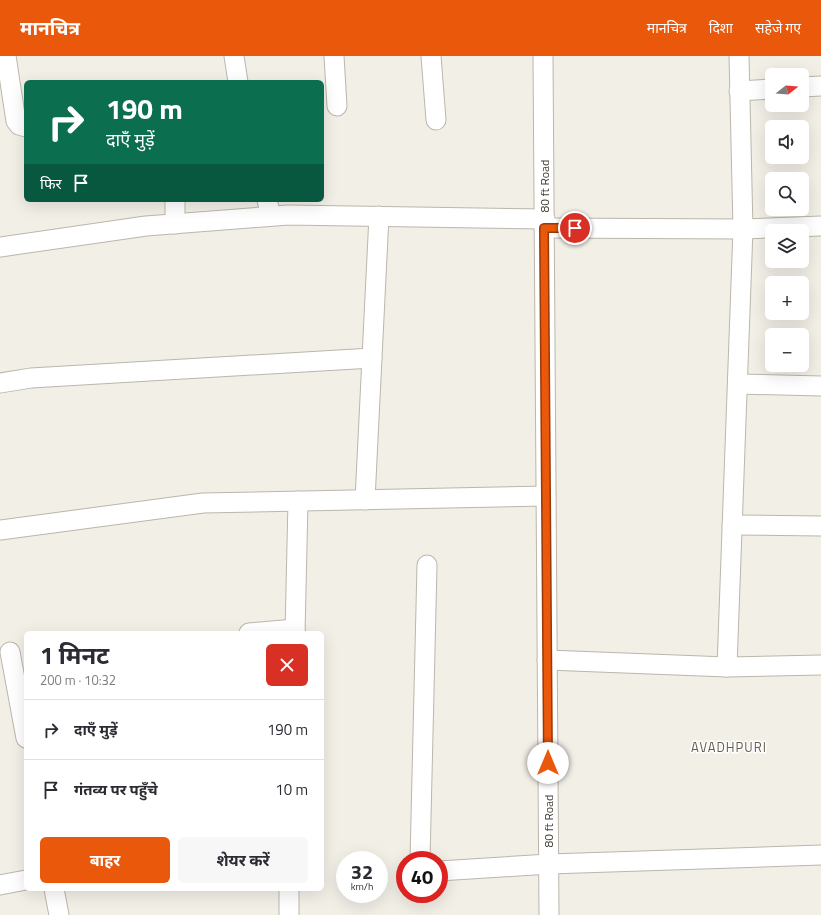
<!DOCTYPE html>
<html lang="hi">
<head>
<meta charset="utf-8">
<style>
	:root { --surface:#fff; --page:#f7f7f7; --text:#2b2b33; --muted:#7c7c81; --line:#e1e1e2; --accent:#ea580c }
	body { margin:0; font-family:"Titillium Web","Noto Sans Devanagari",sans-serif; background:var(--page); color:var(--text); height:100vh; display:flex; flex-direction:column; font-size:15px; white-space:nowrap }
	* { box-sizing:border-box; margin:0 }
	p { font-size:13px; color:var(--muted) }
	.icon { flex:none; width:22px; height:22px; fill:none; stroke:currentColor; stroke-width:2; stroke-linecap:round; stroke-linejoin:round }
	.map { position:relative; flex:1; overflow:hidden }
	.drawer { position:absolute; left:24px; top:575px; width:300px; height:260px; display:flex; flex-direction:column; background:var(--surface); border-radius:6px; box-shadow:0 4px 16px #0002 }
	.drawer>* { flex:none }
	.guide { position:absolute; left:24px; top:24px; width:300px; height:122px; border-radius:6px; box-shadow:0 4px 16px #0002; background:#0b6e4f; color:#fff; overflow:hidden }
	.needle { width:26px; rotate:73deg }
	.controls { position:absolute; left:765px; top:12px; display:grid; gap:8px }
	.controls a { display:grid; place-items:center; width:44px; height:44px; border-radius:6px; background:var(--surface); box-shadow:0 4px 16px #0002; font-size:20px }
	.speed { position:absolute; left:336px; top:795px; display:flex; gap:8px; font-size:20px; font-weight:700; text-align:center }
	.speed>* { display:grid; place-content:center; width:52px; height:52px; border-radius:50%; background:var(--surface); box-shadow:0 4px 16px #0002; line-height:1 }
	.speed small { font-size:10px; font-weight:400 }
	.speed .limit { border:6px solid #d22; background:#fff; color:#111 }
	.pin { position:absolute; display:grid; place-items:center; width:34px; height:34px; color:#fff; margin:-17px; border:2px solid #fff; border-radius:50%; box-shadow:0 1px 4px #0007 }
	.me { position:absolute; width:44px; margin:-22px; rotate:0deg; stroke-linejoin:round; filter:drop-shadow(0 0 3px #0008) }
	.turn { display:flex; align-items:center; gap:14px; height:84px; padding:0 16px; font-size:18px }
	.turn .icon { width:52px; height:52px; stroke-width:2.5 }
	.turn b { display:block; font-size:28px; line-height:34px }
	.then { display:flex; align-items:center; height:38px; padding:0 16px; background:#0003; gap:8px; font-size:15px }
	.round { display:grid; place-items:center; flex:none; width:42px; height:42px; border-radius:6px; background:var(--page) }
	.head { display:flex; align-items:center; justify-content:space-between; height:68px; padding:0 16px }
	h1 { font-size:24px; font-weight:700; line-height:30px }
	.cta { display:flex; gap:8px; margin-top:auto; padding:8px 16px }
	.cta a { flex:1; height:46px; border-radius:6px; background:var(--accent); color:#fff; font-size:16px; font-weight:700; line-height:46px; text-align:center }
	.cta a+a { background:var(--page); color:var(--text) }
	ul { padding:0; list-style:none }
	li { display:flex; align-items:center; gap:12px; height:60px; padding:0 16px; border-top:1px solid var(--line) }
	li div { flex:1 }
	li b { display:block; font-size:15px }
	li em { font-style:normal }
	header { display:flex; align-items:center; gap:24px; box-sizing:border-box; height:56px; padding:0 20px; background:var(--accent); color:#fff }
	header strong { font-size:19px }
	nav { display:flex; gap:22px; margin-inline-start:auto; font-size:14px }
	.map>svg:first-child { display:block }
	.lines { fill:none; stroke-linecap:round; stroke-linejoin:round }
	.minor-casing { stroke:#bcb6ab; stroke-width:21 }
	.minor { stroke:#fff; stroke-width:19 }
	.route-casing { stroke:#983908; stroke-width:10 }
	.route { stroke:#ea580c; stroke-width:7 }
	.labels { text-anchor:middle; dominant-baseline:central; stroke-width:3; stroke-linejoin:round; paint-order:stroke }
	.street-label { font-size:12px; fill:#443f37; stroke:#fff }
	.neighbourhood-label { font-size:13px; letter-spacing:1px; fill:#665d4f; stroke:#fff }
</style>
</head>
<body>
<header>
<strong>मानचित्र</strong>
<nav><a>मानचित्र</a><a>दिशा</a><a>सहेजे गए</a></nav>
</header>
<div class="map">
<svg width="821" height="859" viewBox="0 0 821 859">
	<rect width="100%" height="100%" fill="#f2efe7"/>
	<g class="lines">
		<defs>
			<g id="minor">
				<polyline points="6,0 16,65 19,69 26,71"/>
				<polyline points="234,0 238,26"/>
				<polyline points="334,0 337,50"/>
				<polyline points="431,0 436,64"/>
				<polyline points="543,0 549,859"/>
				<polyline points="802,31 821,30"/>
				<polyline points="739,35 772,33"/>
				<polyline points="175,144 175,168"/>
				<polyline points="267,144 271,160"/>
				<polyline points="544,172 743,173 821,170"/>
				<polyline points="0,191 146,170 288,159 545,163"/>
				<polyline points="0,327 31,322 372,302"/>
				<polyline points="738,328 821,330"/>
				<polyline points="365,444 379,160"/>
				<polyline points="732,469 821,470"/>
				<polyline points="0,474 203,447 546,440"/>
				<polyline points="249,577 295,573"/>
				<polyline points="295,577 298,445"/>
				<polyline points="10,596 26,682"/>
				<polyline points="547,604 727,611 821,609"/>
				<polyline points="727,611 743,173 739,0"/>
				<polyline points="420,804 427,509"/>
				<polyline points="439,815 549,808 821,799"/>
				<polyline points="0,829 26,824"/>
				<polyline points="54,833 59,859"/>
				<polyline points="289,859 289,833"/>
			</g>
		</defs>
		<use href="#minor" class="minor-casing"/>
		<use href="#minor" class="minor"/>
	</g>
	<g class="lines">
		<defs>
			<polyline id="route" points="548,707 544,172 575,172"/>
		</defs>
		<use href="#route" class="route-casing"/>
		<use href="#route" class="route"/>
	</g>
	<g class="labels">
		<g class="street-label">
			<text transform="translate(544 130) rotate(-90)">80 ft Road</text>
			<text transform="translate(548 765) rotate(-90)">80 ft Road</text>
		</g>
		<g class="neighbourhood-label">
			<text x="729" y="691">AVADHPURI</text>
		</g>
	</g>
</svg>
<div class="controls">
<a><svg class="needle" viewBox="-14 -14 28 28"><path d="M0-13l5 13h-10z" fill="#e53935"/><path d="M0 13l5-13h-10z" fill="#7c7c81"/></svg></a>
<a><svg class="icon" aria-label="sound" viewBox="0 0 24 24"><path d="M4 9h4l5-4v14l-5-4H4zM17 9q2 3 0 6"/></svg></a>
<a><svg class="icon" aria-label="search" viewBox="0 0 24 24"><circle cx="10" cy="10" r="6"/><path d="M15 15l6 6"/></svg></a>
<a><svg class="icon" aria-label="layers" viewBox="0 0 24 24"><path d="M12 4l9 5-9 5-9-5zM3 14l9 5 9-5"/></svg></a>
<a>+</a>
<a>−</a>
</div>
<div class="speed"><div>32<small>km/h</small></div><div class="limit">40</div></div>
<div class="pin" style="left:575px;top:172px;background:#d93025"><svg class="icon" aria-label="arrive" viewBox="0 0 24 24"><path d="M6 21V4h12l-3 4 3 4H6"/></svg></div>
<svg class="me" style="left:548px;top:707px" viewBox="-20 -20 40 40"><circle r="19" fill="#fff"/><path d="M0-13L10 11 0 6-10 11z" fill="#ea580c"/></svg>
<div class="guide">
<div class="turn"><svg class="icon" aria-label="right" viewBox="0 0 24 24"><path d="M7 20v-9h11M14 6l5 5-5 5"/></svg><div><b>190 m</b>दाएँ मुड़ें</div></div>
<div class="then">फिर<svg class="icon" aria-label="arrive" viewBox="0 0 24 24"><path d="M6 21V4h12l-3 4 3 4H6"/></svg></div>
</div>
<section class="drawer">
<div class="head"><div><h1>1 मिनट</h1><p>200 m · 10:32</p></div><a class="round" style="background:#d93025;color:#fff"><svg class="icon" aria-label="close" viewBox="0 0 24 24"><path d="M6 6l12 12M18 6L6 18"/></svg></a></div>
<ul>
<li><svg class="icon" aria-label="right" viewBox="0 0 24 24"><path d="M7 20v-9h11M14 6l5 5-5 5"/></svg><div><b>दाएँ मुड़ें</b></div><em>190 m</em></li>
<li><svg class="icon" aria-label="arrive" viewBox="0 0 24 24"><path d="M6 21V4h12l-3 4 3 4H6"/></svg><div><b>गंतव्य पर पहुँचे</b></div><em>10 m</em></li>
</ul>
<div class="cta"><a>बाहर</a><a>शेयर करें</a></div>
</section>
</div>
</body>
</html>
